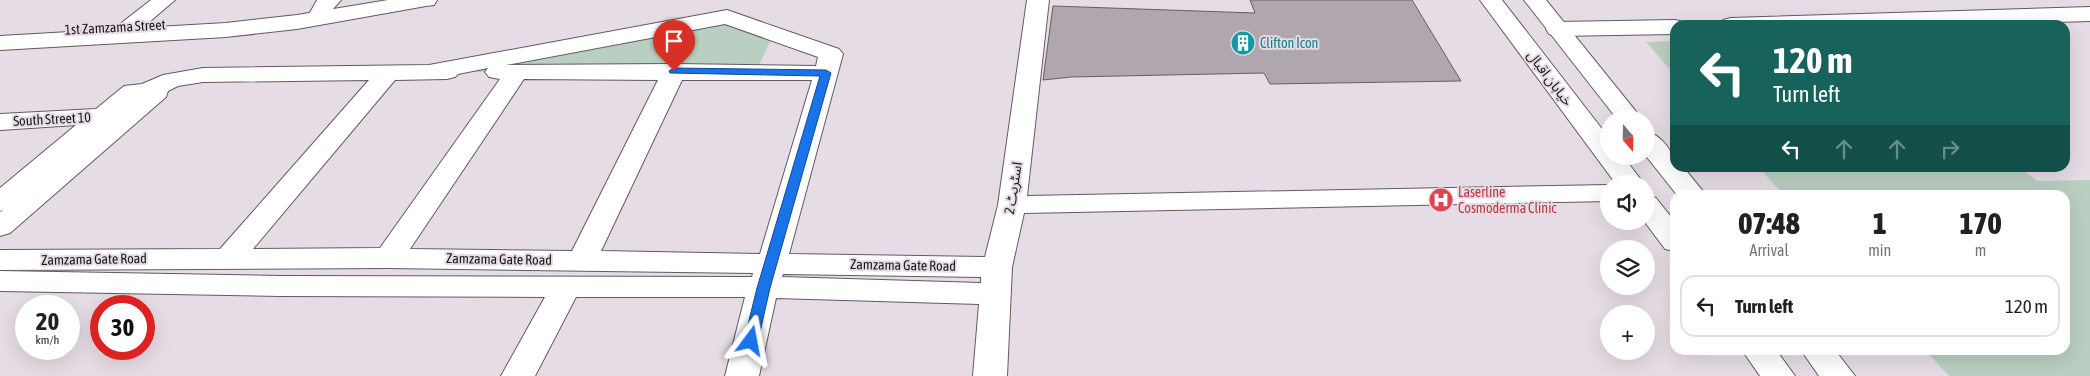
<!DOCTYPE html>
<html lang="en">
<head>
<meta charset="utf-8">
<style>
	:root { --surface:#fff; --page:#f2f2f2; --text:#202124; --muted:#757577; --line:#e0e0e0 }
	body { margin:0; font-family:"Asap Condensed","Noto Sans Arabic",sans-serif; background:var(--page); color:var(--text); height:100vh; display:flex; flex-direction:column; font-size:19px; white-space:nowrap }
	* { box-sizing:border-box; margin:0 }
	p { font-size:16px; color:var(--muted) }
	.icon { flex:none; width:28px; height:28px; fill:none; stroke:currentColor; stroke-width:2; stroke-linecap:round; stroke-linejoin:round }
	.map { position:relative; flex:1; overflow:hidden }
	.sheet { position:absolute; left:1670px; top:190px; width:400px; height:165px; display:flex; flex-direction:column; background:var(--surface); border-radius:15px; box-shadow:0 5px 20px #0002 }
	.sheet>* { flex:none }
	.banner { position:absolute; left:1670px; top:20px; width:400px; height:152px; border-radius:15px; box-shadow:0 5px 20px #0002; background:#17635c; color:#fff; overflow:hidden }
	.needle { width:32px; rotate:160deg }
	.controls { position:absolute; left:1600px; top:110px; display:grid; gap:10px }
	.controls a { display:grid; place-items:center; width:55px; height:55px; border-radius:50%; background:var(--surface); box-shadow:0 5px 20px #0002; font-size:25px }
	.speed { position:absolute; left:15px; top:295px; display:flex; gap:10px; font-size:25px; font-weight:700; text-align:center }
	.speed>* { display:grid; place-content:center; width:65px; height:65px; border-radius:50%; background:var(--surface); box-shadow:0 5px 20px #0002; line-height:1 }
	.speed small { font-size:12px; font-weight:400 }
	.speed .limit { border:8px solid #d22; background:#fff; color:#111 }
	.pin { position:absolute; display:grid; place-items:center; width:42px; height:42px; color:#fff; margin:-51px -21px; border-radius:50% 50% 50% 0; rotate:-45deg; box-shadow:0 0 5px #0007 }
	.pin .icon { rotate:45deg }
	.me { position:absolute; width:55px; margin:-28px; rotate:13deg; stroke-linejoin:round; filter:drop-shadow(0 0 4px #0008) }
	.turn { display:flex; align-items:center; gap:18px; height:105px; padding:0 20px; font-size:22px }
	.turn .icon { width:65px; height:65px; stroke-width:2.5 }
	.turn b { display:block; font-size:35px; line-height:42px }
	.lanes { display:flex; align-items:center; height:48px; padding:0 20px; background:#0003; justify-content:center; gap:25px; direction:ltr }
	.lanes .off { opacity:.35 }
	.eta { display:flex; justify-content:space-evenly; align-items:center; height:85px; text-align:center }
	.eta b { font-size:30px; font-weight:800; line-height:35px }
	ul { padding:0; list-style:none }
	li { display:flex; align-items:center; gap:15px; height:62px; margin:0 10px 8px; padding:0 10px; border:2px solid var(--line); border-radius:15px }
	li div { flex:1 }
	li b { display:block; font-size:19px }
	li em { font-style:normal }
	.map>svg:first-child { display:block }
	.green { fill:#b9cfc1 }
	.building { fill:#afa6ae; stroke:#675e66 }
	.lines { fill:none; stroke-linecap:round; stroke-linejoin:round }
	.minor-casing { stroke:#625a61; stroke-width:2 }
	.tertiary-casing { stroke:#625a61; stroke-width:2 }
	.primary-casing { stroke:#625a61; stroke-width:2 }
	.minor { fill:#fff; fill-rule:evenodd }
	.tertiary { fill:#fff; fill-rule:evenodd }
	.primary { fill:#fff; fill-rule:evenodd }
	.route { fill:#1a73e8; stroke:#114b97 }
	.labels { text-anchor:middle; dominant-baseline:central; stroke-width:4; stroke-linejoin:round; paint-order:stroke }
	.street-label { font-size:14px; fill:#1c191c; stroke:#e6dce5 }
	.culture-label { font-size:14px; fill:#0d838f; stroke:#e6dce5; text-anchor:start }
	.health-label { font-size:14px; fill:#be3a42; stroke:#e6dce5; text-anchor:start }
</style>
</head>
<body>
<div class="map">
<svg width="2090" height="376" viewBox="0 0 2090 376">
	<rect width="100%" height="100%" fill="#e6dce5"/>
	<g class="green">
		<polygon points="727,17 774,33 756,72 430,72"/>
		<polygon points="1675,41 1675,75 1646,42"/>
		<polygon points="1759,168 2020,168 2037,181 2090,180 2090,376 1949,376 1925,350 2065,350 2065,195 1784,195"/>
	</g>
	<polygon class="building" points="1250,0 1412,0 1461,81 1270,84 1264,73 1071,77 1043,80 1053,6 1255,13"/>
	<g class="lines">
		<defs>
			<g id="minor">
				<polygon points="151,0 175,0 127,41 119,43 111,41 108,36 111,31"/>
				<polygon points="317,0 341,0 333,9 326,23 318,25 310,23 307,18"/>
				<path d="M 1027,0 L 1049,0 L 1027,196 L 1609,185 L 1609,201 L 1024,213 L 1012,267 L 1007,376 L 973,376 L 979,304 L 776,298 L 759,376 L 725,376 L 745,297 L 576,297 L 535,376 L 501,376 L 545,297 L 281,296 L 0,291 L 0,271 L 281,276 L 752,277 L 753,273 L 389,268 L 0,270 L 0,250 L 220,249 L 369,80 L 203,82 L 178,86 L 168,91 L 166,97 L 10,233 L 0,236 L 0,212 L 3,210 L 0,211 L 0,188 L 76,125 L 0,130 L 0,114 L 96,109 L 124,86 L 142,84 L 163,75 L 203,68 L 429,65 L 727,10 L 839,49 L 843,54 L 789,254 L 985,257 L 998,205 ZM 725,24 L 818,57 L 816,66 L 674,64 L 506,65 ZM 488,68 L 485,72 L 489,77 L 500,79 L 380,248 L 253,249 L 395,80 L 447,79 L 455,77 L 458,74 ZM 524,79 L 658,80 L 572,251 L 410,249 ZM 682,80 L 812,80 L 760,254 L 601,251 ZM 783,274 L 981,277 L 981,283 L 782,277 Z"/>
			</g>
			<g id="tertiary">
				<polygon points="388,0 437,0 434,5 426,6 297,29 226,37 0,50 0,36 226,23 297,15"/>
				<polygon points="2090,7 2090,21 1948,25 1720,25 1723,20 1731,18"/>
				<polygon points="1675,20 1683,22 1685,25 1675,25 1675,34 1557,36 1549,34 1546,29 1549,24 1557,22"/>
			</g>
			<g id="primary">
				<polygon points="1480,0 1502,0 1609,138 1609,156 1623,156 1644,184 1616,184"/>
				<polygon points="1524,0 1546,0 1642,119 1617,119"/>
				<path d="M 1646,131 C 1661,135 1675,152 1675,168 L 1684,168 L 1706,195 L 1677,195 L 1646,156 Z"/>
				<polygon points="1646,195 1656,198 1675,222 1675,251 1665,249 1644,221 1646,221"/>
				<polygon points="1742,350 1776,350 1795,376 1760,376"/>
				<polygon points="1801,350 1835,350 1855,376 1819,376"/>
			</g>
		</defs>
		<use href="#minor" class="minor-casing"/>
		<use href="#tertiary" class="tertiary-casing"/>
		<use href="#primary" class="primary-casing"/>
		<use href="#minor" class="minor"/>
		<use href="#tertiary" class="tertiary"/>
		<use href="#primary" class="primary"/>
	</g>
	<polygon class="route" points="674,68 826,70 831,73 770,288 758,341 756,344 746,344 744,341 757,288 820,76 670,73 669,71"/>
	<defs>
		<symbol id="building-disc" viewBox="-11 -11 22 22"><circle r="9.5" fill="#0f9aa8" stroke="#e6dce5"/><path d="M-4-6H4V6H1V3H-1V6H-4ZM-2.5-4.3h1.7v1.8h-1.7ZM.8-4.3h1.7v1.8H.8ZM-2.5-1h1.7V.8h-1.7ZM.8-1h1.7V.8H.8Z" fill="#fff"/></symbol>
		<symbol id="hospital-disc" viewBox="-11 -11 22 22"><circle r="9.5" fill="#e0444e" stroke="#e6dce5"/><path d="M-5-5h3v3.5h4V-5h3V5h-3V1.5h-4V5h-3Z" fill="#fff"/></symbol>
	</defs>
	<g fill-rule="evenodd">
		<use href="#building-disc" x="1229" y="29" width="28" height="28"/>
		<use href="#hospital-disc" x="1427" y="186" width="28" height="28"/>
	</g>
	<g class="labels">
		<g class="street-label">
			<text transform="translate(115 27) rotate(-3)">1st Zamzama Street</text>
			<text transform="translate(1550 78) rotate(53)">خیابان اقبال</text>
			<text transform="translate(52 119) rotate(-3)">South Street 10</text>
			<text transform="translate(1013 188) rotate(-81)">اسٹریٹ 2</text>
			<text transform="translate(94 259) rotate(-1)">Zamzama Gate Road</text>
			<text transform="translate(499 259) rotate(1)">Zamzama Gate Road</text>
			<text transform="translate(903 265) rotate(1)">Zamzama Gate Road</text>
		</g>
		<g class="culture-label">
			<text x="1260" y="43">Clifton Icon</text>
		</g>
		<g class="health-label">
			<text x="1458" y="192">Laserline<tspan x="1458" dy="16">Cosmoderma Clinic</tspan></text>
		</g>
	</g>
</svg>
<div class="controls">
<a><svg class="needle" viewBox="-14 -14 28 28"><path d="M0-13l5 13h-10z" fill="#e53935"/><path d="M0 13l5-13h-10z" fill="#757577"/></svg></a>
<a><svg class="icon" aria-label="sound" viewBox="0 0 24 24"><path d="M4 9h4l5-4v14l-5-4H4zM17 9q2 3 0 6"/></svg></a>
<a><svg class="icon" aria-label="layers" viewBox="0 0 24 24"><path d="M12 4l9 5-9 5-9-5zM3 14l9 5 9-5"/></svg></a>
<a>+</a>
</div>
<div class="speed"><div>20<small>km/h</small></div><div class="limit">30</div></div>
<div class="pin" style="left:674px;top:71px;background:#d93025"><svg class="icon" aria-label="arrive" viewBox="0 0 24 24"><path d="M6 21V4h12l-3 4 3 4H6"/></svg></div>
<svg class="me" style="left:751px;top:341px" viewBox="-20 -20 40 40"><path d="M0-17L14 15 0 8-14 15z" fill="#1a73e8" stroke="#fff" stroke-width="4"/></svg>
<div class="banner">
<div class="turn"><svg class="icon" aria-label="left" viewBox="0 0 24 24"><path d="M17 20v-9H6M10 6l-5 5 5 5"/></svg><div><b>120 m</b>Turn left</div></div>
<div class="lanes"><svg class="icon" aria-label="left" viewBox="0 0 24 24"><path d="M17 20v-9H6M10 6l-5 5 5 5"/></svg><svg class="icon off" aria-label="ahead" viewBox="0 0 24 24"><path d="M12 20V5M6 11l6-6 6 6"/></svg><svg class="icon off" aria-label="ahead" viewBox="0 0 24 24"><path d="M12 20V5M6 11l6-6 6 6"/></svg><svg class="icon off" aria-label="right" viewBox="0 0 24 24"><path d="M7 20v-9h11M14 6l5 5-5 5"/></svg></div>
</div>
<section class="sheet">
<div class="eta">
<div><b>07:48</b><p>Arrival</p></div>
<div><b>1</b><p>min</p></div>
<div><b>170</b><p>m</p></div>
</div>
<ul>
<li><svg class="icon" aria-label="left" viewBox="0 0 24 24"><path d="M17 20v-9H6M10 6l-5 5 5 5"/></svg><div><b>Turn left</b></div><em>120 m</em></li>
</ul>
</section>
</div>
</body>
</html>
